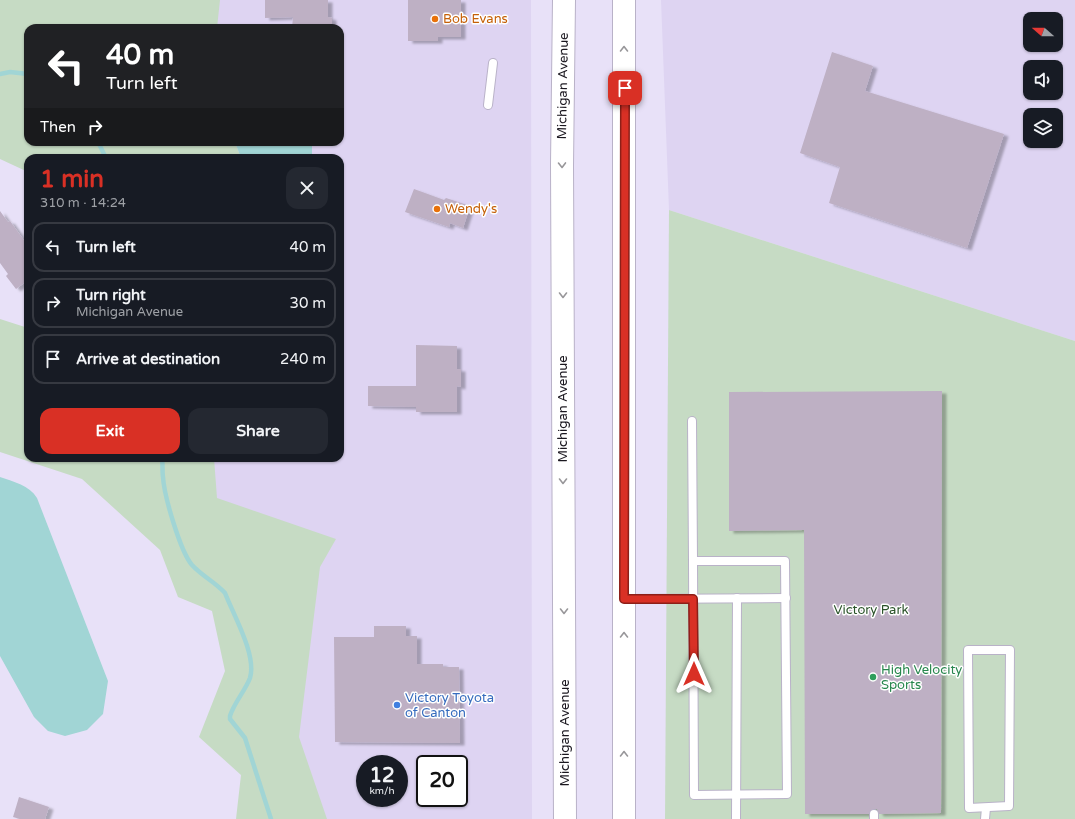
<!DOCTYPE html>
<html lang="en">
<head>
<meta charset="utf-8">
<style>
	:root { --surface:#171b24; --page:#242831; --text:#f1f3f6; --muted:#9ea1a6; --line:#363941; --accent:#d93025 }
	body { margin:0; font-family:"Varela Round",sans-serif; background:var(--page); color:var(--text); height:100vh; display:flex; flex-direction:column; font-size:15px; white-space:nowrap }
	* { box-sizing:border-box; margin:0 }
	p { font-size:13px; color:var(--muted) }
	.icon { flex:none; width:22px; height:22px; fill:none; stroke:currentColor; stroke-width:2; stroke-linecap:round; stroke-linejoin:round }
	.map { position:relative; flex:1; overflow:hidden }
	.drawer { position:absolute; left:24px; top:154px; width:320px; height:308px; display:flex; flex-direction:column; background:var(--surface); border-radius:12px; box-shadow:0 1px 3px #0004 }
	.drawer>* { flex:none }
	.top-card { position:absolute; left:24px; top:24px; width:320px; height:122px; border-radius:12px; box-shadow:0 1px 3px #0004; background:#202124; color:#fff; overflow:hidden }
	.needle { width:26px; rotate:290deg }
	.buttons { position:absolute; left:1023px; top:12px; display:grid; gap:8px }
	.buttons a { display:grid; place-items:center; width:40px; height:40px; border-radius:8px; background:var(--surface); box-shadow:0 1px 3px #0004; font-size:20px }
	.speed { position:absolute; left:356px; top:755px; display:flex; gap:8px; font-size:20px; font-weight:700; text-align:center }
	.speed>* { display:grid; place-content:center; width:52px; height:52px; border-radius:50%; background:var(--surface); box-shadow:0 1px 3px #0004; line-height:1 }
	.speed small { font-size:10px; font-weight:400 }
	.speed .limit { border:2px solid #111; border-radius:6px; background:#fff; color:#111 }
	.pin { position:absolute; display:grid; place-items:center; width:34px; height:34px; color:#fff; margin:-17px; border-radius:8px; box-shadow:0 2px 6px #0006 }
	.me { position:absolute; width:44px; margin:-22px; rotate:0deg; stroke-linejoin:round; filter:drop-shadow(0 0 3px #0008) }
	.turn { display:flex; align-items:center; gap:14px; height:84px; padding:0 16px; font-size:18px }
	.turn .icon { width:52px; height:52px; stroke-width:2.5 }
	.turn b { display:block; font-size:28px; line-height:34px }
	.then { display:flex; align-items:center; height:38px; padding:0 16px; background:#0003; gap:8px; font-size:15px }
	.round { display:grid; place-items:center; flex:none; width:42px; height:42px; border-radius:12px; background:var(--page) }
	.head { display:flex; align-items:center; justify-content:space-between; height:68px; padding:0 16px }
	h1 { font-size:24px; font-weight:700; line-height:30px; color:var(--accent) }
	.action { display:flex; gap:8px; margin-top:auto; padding:8px 16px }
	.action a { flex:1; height:46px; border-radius:12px; background:var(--accent); color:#fff; font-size:16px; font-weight:700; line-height:46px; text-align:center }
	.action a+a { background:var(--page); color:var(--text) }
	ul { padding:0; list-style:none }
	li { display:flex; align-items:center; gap:12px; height:50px; margin:0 8px 6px; padding:0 8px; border:2px solid var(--line); border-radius:12px }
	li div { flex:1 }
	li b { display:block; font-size:15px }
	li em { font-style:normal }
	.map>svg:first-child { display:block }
	.built { fill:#ded4f2; fill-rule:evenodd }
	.green { fill:#c6dbc4 }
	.water { fill:#a1d5d5 }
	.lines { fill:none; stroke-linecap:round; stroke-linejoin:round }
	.stream { stroke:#a1d5d5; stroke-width:4.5 }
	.building { fill:#beb0c4; filter:url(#shadow) }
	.lane-casing { stroke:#b9b2c8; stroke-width:10 }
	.primary-casing { stroke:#b9b2c8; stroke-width:24 }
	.lane { stroke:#fff; stroke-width:8 }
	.primary { stroke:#fff; stroke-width:22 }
	.oneway { stroke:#98979a }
	.route-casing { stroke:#8d1f18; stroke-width:10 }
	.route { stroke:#d93025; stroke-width:7 }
	.food-dot { fill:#e8710a; stroke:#fff; stroke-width:1.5 }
	.leisure-dot { fill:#2e9e5b; stroke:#fff; stroke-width:1.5 }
	.shop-dot { fill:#3f7fe0; stroke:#fff; stroke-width:1.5 }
	.labels { text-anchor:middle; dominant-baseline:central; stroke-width:3; stroke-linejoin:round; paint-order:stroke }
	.food-label { font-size:13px; fill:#c56008; stroke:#fff; text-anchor:start }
	.street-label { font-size:13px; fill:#1a171f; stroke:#fff }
	.park-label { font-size:13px; fill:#295228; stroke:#fff }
	.leisure-label { font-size:13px; fill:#27864d; stroke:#fff; text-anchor:start }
	.shop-label { font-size:13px; fill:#366cbe; stroke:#fff; text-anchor:start }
</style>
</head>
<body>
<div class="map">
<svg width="1075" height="819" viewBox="0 0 1075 819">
	<defs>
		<filter id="shadow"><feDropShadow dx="4.5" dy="2.5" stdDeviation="1" flood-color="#0004"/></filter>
	</defs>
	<rect width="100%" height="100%" fill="#e8e1f8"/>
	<g class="built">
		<path d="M 163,0 L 531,0 L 532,819 L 308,819 L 197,524 L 192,458 L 340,458 L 340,158 L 173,158 L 172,142 L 340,142 L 340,28 L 165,28 ZM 365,764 L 399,764 L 399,798 L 365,798 ZM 425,764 L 459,764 L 459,798 L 425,798 Z"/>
		<path d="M 661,0 L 1075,0 L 1075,341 L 669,210 ZM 1030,19 L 1056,19 L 1056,45 L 1030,45 ZM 1030,67 L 1056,67 L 1056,93 L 1030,93 ZM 1030,115 L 1056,115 L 1056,141 L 1030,141 Z"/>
	</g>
	<g class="green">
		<polygon points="0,0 220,0 217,28 28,28 28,142 235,142 241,158 28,158 28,172 0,159"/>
		<polygon points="669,210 1075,341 1075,819 665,819"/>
		<polygon points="0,319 28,328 28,458 214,458 217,498 336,539 320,567 299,737 327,819 236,819 241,775 199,737 225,671 212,611 178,597 160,550 82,479 0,452"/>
	</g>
	<g class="water">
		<polygon points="235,142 312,142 312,158 241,158"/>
		<path d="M 0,477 C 14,482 29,485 37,498 L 108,681 L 103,714 L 87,730 L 65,736 L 48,731 L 34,717 L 0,656 Z"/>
	</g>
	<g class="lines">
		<g class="stream">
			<polyline points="0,74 10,72 28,74"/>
			<polyline points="98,142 106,158"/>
			<path d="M 162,458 C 163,464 162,471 163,477 C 164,495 180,551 192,565 C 202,576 215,582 225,593 C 233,614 257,655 250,678 C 245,691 234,703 230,716 L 230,719 L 245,738 L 271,819"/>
		</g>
	</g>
	<g class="building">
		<polygon points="265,0 328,0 328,17 332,18 332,28 292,28 293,17 265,18"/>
		<polygon points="408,0 461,0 461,37 438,37 438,41 408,41"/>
		<polygon points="832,52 873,66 865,91 1004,134 967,248 829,203 840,167 800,153"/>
		<polygon points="414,189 444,200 446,198 470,206 463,228 450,223 449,227 405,212"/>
		<polygon points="0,211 8,222 10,221 28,246 28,280 16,289 6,276 8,274 0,263"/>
		<polygon points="416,345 457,346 457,369 461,369 461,387 457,386 457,412 416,412 416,407 368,406 368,386 416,386"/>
		<polygon points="942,391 941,813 879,814 877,809 874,809 869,814 805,814 804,530 729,531 729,392"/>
		<polygon points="374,626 406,626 406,636 417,636 417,664 443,664 443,667 459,667 460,743 335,742 334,637 374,637"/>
		<polygon points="19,797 49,807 45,819 20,819 13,817"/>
	</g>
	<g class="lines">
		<defs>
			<g id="lane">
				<polyline points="488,105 493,63"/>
				<polyline points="692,421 693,561"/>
				<polygon points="693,561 785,561 787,794 694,795"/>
				<polyline points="625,599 786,598"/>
				<polygon points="968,650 1010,650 1009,806 969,808"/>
				<polyline points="874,814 874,819"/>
				<polyline points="736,819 737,598"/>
				<polyline points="985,819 986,808"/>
			</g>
			<g id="primary">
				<polyline points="564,0 562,165 565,819"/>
				<polyline points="624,0 624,819"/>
			</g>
		</defs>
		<use href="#lane" class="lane-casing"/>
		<use href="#primary" class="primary-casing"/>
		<use href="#lane" class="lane"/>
		<use href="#primary" class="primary"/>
	</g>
	<defs><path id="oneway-chevron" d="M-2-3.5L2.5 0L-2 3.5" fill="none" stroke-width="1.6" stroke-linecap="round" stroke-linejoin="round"/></defs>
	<g class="oneway">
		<use href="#oneway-chevron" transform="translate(624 49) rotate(-90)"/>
		<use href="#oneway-chevron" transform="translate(562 165) rotate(89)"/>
		<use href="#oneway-chevron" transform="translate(563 295) rotate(90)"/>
		<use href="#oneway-chevron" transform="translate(563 481) rotate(90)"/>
		<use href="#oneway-chevron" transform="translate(564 611) rotate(90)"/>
		<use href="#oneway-chevron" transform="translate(624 635) rotate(-90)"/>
		<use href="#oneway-chevron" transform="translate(624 754) rotate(-90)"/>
	</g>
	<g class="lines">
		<defs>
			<polyline id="route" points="625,88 624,599 693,599 694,674"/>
		</defs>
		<use href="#route" class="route-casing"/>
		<use href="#route" class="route"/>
	</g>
	<g class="food-dot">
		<circle cx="435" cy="19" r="4"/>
		<circle cx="437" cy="209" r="4"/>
	</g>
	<circle class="leisure-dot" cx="873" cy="677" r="4"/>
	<circle class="shop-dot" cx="397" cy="705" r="4"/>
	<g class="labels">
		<g class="food-label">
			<text x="443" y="19">Bob Evans</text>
			<text x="445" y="209">Wendy's</text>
		</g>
		<g class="street-label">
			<text transform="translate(563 86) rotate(-89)">Michigan Avenue</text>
			<text transform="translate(563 409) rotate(-90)">Michigan Avenue</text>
			<text transform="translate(565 733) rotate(-90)">Michigan Avenue</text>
		</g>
		<g class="park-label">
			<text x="871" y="610">Victory Park</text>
		</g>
		<g class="leisure-label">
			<text x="881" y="670">High Velocity<tspan x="881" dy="15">Sports</tspan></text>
		</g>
		<g class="shop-label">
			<text x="405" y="698">Victory Toyota<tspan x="405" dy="15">of Canton</tspan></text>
		</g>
	</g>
</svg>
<div class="buttons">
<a><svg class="needle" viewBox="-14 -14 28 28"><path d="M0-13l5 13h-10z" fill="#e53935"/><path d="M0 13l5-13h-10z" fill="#9ea1a6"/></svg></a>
<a><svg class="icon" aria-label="sound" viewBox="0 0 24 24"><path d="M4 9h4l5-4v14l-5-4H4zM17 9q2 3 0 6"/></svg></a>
<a><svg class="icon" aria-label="layers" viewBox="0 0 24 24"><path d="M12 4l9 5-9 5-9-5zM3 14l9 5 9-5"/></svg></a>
</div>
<div class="speed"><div>12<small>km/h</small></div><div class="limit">20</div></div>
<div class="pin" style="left:625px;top:88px;background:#d93025"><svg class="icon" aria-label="arrive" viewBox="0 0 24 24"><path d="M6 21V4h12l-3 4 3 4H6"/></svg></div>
<svg class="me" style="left:694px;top:674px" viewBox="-20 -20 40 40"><path d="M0-17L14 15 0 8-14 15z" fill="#d93025" stroke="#fff" stroke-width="4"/></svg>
<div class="top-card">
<div class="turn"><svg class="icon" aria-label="left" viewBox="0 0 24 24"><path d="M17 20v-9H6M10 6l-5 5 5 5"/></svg><div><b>40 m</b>Turn left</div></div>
<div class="then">Then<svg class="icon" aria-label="right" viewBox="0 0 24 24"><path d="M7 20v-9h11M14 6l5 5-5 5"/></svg></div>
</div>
<section class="drawer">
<div class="head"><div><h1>1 min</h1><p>310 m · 14:24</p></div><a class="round"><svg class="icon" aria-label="close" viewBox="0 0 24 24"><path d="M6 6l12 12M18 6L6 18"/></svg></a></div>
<ul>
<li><svg class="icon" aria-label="left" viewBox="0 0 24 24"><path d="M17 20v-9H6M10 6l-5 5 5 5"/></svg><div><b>Turn left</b></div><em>40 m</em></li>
<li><svg class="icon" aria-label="right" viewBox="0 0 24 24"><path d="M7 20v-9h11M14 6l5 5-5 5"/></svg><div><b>Turn right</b><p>Michigan Avenue</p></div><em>30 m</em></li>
<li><svg class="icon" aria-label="arrive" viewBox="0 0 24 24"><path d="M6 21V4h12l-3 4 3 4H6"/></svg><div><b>Arrive at destination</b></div><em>240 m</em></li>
</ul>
<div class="action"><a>Exit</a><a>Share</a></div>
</section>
</div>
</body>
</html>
